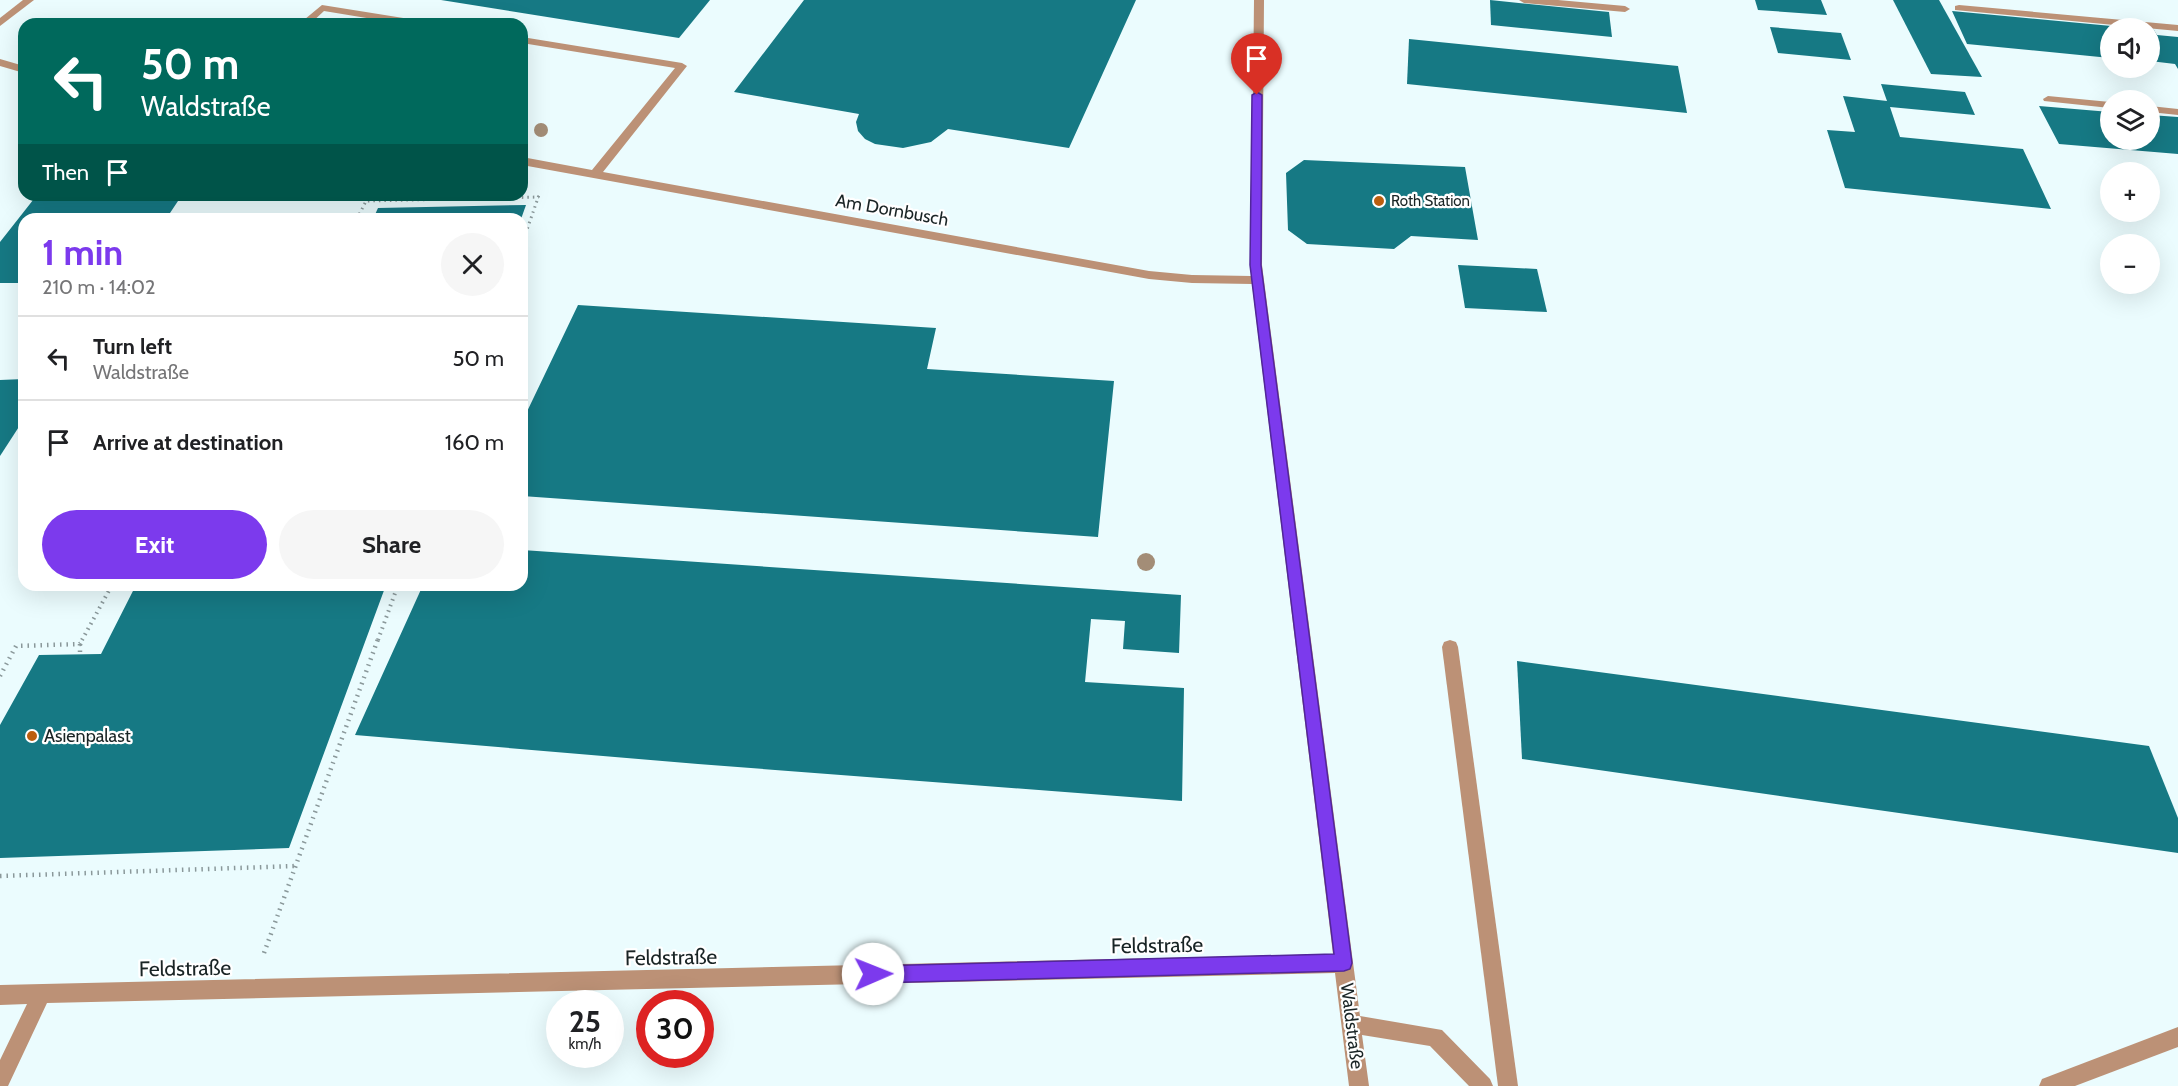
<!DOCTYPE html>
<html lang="en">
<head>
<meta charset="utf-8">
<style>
	:root { --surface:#fff; --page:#f6f6f6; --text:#202124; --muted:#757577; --line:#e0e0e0; --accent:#7c3aed }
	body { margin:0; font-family:Cabin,sans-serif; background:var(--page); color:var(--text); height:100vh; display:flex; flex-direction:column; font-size:22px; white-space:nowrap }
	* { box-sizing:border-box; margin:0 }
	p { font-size:20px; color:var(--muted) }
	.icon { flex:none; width:33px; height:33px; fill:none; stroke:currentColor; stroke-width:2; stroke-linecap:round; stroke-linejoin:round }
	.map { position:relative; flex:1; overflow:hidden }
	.drawer { position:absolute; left:18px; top:213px; width:510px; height:378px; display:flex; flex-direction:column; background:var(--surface); border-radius:18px; box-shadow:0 6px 24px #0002 }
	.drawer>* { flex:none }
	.top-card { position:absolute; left:18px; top:18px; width:510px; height:183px; border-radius:18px; box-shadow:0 6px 24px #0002; background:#00695c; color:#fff; overflow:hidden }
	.tools { position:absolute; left:2100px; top:18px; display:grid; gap:12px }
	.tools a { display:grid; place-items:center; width:60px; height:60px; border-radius:50%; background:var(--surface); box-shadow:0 6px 24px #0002; font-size:30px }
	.speed { position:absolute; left:546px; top:990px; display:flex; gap:12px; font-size:30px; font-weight:700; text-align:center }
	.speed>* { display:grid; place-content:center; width:78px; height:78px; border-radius:50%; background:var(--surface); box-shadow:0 6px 24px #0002; line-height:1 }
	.speed small { font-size:15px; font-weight:400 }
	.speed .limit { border:9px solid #d22; background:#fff; color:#111 }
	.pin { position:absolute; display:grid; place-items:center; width:51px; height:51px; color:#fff; margin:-62px -26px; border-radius:50% 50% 50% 0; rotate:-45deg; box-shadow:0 0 6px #0007 }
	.pin .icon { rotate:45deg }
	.me { position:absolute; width:66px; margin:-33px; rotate:89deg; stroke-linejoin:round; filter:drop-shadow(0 0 4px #0008) }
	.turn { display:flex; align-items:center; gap:21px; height:126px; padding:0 24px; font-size:27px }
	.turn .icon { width:78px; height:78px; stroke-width:2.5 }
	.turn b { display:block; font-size:42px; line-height:51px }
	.then { display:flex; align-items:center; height:57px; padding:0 24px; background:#0003; gap:12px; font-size:22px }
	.round { display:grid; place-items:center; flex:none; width:63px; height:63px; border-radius:32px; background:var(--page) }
	.summary { display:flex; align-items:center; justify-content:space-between; height:102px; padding:0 24px }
	h1 { font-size:36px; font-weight:700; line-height:45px; color:var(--accent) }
	.primary-button { display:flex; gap:12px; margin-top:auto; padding:12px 24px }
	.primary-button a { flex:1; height:69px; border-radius:36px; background:var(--accent); color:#fff; font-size:24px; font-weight:700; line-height:69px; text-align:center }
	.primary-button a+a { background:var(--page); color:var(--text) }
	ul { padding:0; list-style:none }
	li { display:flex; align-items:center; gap:18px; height:84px; padding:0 24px; border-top:2px solid var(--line) }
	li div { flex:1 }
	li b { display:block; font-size:22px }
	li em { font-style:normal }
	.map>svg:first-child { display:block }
	.building { fill:#167984 }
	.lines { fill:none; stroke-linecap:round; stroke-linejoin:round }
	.path-far2 { stroke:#8a989a; stroke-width:3; stroke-dasharray:1.5 4; stroke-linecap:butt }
	.path-far1 { stroke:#8a989a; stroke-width:4; stroke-dasharray:1.5 4.5; stroke-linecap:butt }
	.path { stroke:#8a989a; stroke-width:4.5; stroke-dasharray:1.5 5; stroke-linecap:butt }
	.minor { fill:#bc9176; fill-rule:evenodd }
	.tree { fill:#a38d77 }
	.route { fill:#7c3aed; stroke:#51269a; stroke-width:1.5 }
	.poi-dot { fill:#bb5e0f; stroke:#fff; stroke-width:2 }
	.labels { text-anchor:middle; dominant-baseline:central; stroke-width:4.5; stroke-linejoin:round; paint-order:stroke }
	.far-poi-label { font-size:15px; fill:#192425; stroke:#fff; text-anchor:start }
	.street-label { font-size:18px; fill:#192425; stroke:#fff }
	.poi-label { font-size:18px; fill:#192425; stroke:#fff; text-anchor:start }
	.near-street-label { font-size:21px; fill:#192425; stroke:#fff }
</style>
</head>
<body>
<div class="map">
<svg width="2178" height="1086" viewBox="0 0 2178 1086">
	<rect width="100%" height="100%" fill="#ebfcfe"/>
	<g class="building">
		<polygon points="441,0 710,0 679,38"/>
		<polygon points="804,0 1136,0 1069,148 948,129 931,142 903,148 875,144 865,139 858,131 856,122 859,114 734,92"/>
		<polygon points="1490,0 1609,12 1612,37 1491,25"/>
		<polygon points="1755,0 1821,0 1827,15 1758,10"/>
		<polygon points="1893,0 1939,0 1982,77 1931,74"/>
		<polygon points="1952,11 2122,27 2122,28 2110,28 2110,58 1967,44"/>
		<polygon points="1770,27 1841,33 1851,60 1778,53"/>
		<polygon points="2150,29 2154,30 2157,35 2178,37 2178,69 2175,64 2150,61"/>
		<polygon points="1409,39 1678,66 1687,113 1407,84"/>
		<polygon points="1881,84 1965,92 1975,115 1890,107 1900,137 2023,149 2051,209 1845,188 1827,130 1855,132 1843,96 1887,101"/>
		<polygon points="2039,106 2110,112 2110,140 2150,140 2150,115 2178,117 2178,154 2059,144"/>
		<polygon points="1304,160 1465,167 1478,240 1411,236 1394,249 1307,244 1288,230 1286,173"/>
		<polygon points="37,195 182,195 166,219 24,219 24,283 0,283 0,242"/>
		<polygon points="526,205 521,219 373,219 378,208"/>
		<polygon points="1458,265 1537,269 1547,312 1465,308"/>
		<polygon points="578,305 936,328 927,369 1114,381 1098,537 522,496 522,422"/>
		<polygon points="24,379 24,419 0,456 0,380"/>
		<polygon points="522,550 1181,595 1179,653 1123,649 1125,621 1091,619 1085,682 1184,688 1182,801 698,764 355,735 423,585 522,585"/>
		<polygon points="136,585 386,585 289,848 0,858 0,725 39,655 101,654"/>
		<polygon points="1517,661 2149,746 2178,818 2178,853 1522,759"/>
	</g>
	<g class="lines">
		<g class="path-far2">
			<polyline points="357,219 366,201 539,197"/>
			<polyline points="522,244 539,195"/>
		</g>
		<g class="path-far1">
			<polyline points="82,640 112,585"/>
			<polyline points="378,640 398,585"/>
		</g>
		<g class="path">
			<polyline points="80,644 80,654"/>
			<polyline points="0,676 16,646 80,644 83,639"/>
			<polyline points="0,876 296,866"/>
			<polyline points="264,953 378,639"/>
		</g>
		<g class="minor">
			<polygon points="23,0 34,0 0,26 0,18"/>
			<polygon points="1254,0 1264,0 1262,265 1360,1016 1442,1030 1490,1079 1493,1086 1469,1086 1430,1046 1362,1035 1369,1086 1349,1086 1335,973 47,1003 8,1086 0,1086 0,1060 27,1004 0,1005 0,985 1333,954 1252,284 1192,283 1149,279 522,165 522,157 592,170 675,68 522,43 522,37 682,63 687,66 603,172 1149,271 1192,275 1251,276"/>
			<polygon points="1519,0 1558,0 1625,6 1630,9 1625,12 1524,3"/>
			<polygon points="322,5 422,21 427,24 403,24 324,11 310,24 299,24"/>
			<polygon points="1959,5 2178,25 2178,31 1955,10 1955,6"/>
			<polygon points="0,59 24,66 24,73 0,66"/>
			<polygon points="2048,96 2110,102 2110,108 2044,101 2043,99"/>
			<polygon points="2150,106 2178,109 2178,115 2150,112"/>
			<polygon points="1450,640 1456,642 1458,647 1518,1086 1498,1086 1442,647 1444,642"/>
			<polygon points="2178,1027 2178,1047 2075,1086 2039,1086 2042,1079"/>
		</g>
	</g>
	<g class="tree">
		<circle cx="541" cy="130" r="7"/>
		<circle cx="1146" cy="562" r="9"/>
	</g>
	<polygon class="route" points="1257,92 1262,95 1261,265 1352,963 1350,969 1344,971 873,983 867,980 865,974 867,968 873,966 1334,954 1250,265 1252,95"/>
	<g class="poi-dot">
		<circle cx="1379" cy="201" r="6"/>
		<circle cx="32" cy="736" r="6"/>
	</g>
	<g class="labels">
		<g class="far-poi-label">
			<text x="1391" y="201">Roth Station</text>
		</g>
		<g class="street-label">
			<text transform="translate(892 210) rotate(10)">Am Dornbusch</text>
			<text transform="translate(1352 1026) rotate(83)">Waldstraße</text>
		</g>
		<g class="poi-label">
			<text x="44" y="736">Asienpalast</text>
		</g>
		<g class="near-street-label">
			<text transform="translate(1157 945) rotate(-1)">Feldstraße</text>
			<text transform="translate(671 957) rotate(-1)">Feldstraße</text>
			<text transform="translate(185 968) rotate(-1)">Feldstraße</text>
		</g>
	</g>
</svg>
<div class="tools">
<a><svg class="icon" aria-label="sound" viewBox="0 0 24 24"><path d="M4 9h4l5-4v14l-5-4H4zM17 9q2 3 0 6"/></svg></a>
<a><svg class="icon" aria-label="layers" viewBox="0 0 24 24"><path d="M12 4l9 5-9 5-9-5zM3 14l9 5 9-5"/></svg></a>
<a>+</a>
<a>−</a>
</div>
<div class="speed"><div>25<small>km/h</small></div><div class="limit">30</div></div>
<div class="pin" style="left:1257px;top:95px;background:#d93025"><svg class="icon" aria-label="arrive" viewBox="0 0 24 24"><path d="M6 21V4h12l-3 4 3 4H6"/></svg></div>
<svg class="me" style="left:873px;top:974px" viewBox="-20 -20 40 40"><circle r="19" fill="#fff"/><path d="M0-13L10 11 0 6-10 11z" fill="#7c3aed"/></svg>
<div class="top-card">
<div class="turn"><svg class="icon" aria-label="left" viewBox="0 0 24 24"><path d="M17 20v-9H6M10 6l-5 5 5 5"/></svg><div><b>50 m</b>Waldstraße</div></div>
<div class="then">Then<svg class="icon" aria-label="arrive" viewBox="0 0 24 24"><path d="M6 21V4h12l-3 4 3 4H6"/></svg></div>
</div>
<section class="drawer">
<div class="summary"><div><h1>1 min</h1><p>210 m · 14:02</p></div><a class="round"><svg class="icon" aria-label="close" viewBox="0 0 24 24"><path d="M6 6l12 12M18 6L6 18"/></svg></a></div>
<ul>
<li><svg class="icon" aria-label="left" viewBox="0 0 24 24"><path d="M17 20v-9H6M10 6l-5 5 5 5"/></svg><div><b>Turn left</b><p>Waldstraße</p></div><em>50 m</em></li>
<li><svg class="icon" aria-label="arrive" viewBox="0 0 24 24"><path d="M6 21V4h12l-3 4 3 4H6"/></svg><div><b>Arrive at destination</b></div><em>160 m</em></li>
</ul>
<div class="primary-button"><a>Exit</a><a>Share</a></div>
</section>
</div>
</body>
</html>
